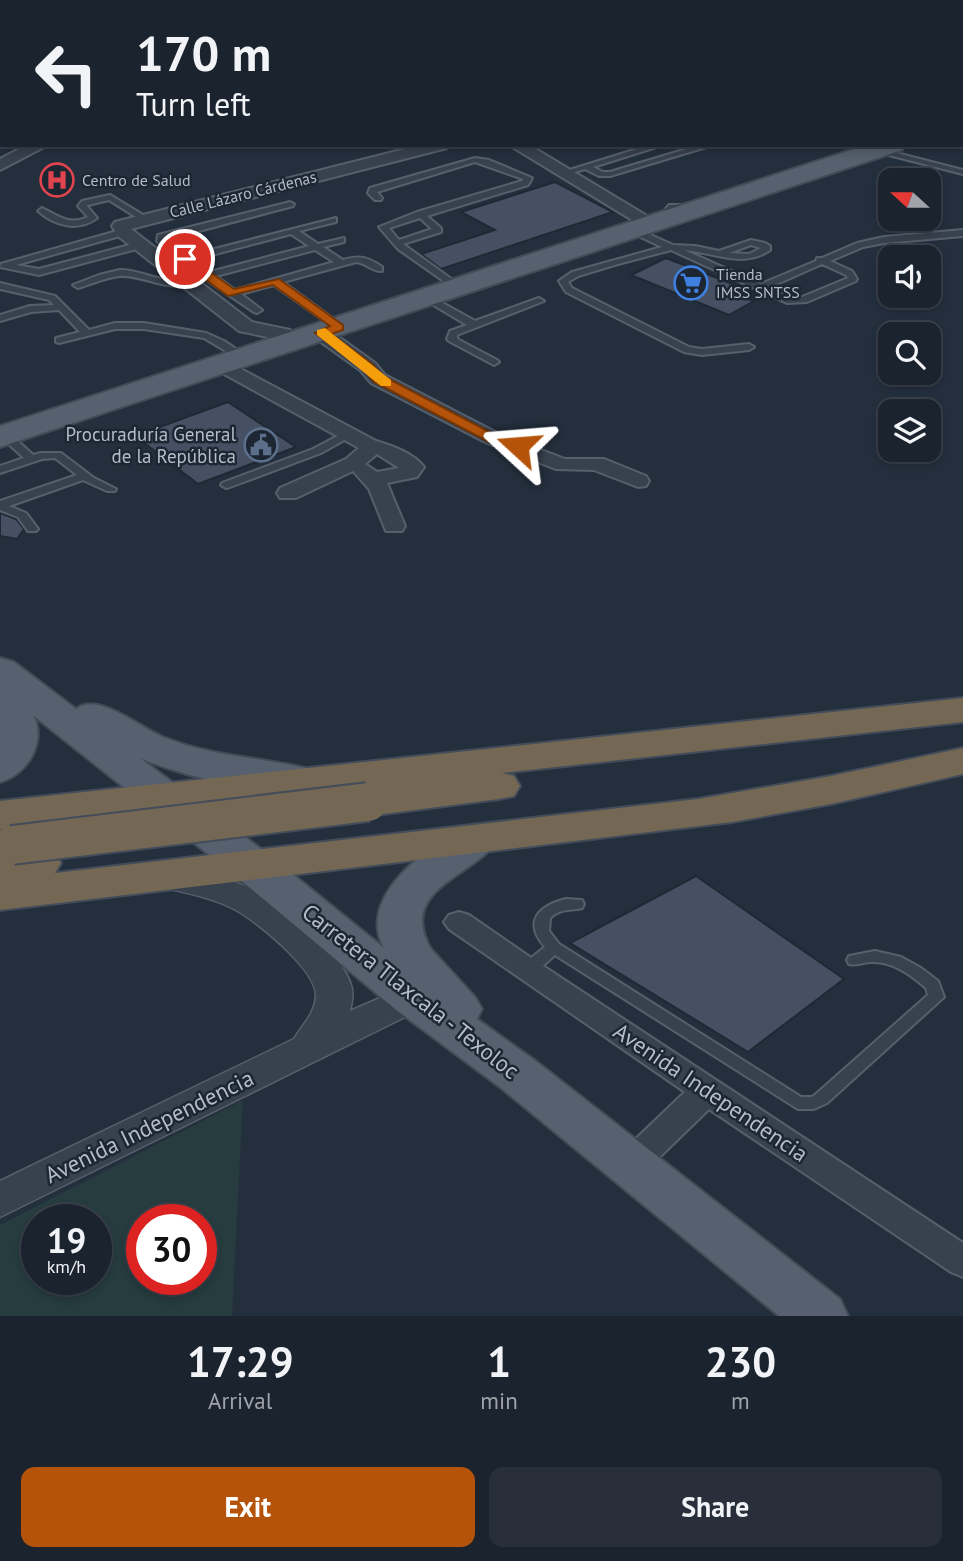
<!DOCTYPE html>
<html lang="en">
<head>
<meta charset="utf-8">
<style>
	:root { --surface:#1b232e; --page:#282f3a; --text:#f1f3f6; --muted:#a0a4aa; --line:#39404a; --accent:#b45309 }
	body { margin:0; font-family:"PT Sans",sans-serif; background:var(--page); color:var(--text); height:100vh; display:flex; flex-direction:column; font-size:26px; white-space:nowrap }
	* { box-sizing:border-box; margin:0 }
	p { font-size:23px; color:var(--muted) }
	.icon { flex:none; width:38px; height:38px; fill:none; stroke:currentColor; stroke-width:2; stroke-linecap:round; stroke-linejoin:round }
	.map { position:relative; height:1316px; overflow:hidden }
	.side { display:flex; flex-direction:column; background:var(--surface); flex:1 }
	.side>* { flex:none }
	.top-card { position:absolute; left:0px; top:0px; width:964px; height:147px; box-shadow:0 4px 10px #0003,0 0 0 2px var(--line); background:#1b232e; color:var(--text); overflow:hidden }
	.needle { width:46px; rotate:291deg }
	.controls { position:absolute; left:878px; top:168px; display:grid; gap:14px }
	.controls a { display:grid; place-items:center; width:63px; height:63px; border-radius:14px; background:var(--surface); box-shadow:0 4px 10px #0003,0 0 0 2px var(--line); font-size:35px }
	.speed { position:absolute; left:21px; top:1204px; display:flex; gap:14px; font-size:35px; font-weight:700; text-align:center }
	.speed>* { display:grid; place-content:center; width:91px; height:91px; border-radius:50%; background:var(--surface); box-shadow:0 4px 10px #0003,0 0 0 2px var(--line); line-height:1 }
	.speed small { font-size:18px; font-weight:400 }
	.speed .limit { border:10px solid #d22; background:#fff; color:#111 }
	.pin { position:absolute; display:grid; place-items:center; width:60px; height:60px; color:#fff; margin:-30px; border:4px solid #fff; border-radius:50%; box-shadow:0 2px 7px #0007 }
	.me { position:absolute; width:77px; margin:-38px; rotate:289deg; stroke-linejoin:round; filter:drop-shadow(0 0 5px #0008) }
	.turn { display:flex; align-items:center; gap:24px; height:147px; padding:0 21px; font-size:32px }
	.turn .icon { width:91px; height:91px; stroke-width:2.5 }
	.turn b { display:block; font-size:49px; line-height:60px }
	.eta { display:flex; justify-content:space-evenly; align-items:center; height:119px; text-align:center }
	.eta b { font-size:42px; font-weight:800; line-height:49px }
	.primary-button { display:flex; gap:14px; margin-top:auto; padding:14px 21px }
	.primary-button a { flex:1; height:80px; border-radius:14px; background:var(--accent); color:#fff; font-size:28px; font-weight:800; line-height:80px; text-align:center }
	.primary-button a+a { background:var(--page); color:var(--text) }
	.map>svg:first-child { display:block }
	.green { fill:#263c3f; fill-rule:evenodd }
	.building { fill:#455162; stroke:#1f2835; stroke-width:2 }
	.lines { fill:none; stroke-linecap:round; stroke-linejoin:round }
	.service-casing { stroke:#565f6c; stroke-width:4 }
	.minor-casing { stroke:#565f6c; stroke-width:4 }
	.tertiary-casing { stroke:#565f6c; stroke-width:3 }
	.primary-casing { stroke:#414a57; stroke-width:4 }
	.motorway-casing { stroke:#434c59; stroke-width:4 }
	.service { fill:#38414e; fill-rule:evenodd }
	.minor { fill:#38414e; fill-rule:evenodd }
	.tertiary { fill:#38414e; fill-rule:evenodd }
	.primary { fill:#56606e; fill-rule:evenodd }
	.motorway { fill:#746855; fill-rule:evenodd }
	.motorway-bridge-casing { stroke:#434c59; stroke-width:42; stroke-linecap:butt }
	.motorway-bridge { stroke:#746855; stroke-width:38 }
	.route { fill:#b45309; stroke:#753606; stroke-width:2 }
	.slow { fill:#f59e0b }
	.labels { text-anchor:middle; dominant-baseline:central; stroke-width:5; stroke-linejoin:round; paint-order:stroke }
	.far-poi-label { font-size:16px; fill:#b4bcc9; stroke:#1d2633; text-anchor:start }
	.far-street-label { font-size:16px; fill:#b4bcc9; stroke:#1d2633 }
	.poi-label { font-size:19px; fill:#b4bcc9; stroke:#1d2633; text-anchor:end }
	.near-street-label { font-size:23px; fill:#b4bcc9; stroke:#1d2633 }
</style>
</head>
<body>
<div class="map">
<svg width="963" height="1316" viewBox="0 0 963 1316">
	<rect width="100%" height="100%" fill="#242f3e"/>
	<path class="green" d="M 243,1100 L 232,1316 L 0,1316 L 0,1225 ZM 37,1220 L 96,1220 L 96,1279 L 37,1279 ZM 142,1220 L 201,1220 L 201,1279 L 142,1279 Z"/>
	<g class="building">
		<polygon points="555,182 613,212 441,269 421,254 495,230 461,212"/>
		<polygon points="666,258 753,292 744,298 754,301 729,315 631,275"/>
		<polygon points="228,402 296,447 198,484 135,436"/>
		<polygon points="0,513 16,519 24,529 17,539 0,536"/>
		<polygon points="696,876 844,979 748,1052 570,943"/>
	</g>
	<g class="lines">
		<defs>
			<g id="service">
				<polygon points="650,145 663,145 593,167 603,172 610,172 700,145 713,145 610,176 599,176 585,169 564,175 560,173"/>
				<polygon points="877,148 963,170 963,174 877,152"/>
				<path d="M 475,158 L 489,160 L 532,178 L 528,185 L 427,216 L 441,228 L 441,232 L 403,244 L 461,286 L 461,290 L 458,291 L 398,249 L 379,227 L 417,212 L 522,181 L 523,179 L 475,162 L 377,192 L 382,198 L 381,200 L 375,200 L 368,193 L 370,188 ZM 420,218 L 432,229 L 399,240 L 389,228 Z"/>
				<path d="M 110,195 L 148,218 L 141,220 L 109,200 L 88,205 L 87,206 L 97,218 C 78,232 55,226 38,211 L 42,208 C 59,216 69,226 88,217 L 78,206 L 82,201 Z"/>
				<path d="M 290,202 L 294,204 L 293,206 L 165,240 L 187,256 L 336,218 L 336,222 L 299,231 L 318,244 L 344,238 L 344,242 L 323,247 L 343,260 C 359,255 368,257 382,267 L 382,271 C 373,272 366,263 356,262 L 283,282 L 342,325 L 342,329 L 336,329 L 274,285 L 241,294 L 262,310 L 257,313 L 254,312 L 204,278 L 157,241 L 158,235 ZM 291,234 L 309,246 L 210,272 L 193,260 ZM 315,250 L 334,262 L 235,290 L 216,276 Z"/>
				<polygon points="669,205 696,205 700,208 696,211 674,210 677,218 673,221 670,220 665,210"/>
				<path d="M 635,228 L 673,245 L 695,246 L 719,251 L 751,240 L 765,243 L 770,246 L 770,250 C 743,269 713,252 684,250 L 761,284 L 816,261 L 817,258 L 822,258 L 857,243 L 884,237 L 963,230 L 963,236 L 884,243 L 863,247 L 830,261 L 852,271 L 857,279 L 856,281 L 807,302 L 787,303 L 671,250 L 618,264 L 578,276 L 568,282 L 572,288 L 689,347 L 702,349 L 749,344 L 754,347 L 749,350 L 702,355 L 684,352 L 566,292 L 559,281 L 572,272 L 662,247 L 632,233 L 632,229 ZM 751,245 L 761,248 L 749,254 L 729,253 ZM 822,264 L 846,275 L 848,278 L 802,297 L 791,298 L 768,288 Z"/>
				<polygon points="124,229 128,232 127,234 16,265 39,269 141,242 144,243 144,247 39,275 0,267 1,264"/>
				<path d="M 120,270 C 137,270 151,278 167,280 C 175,280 183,277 189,281 C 168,294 143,274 120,276 C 106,277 92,284 78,288 L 73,285 L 99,275 Z"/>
				<polygon points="0,283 55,296 89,330 115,323 144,323 206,333 224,341 249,358 244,361 241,360 204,338 144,329 115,329 59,343 56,342 56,338 80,332 59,310 31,312 0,321 0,315 30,306 54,305 49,300 0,289"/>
				<polygon points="428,295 475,321 536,299 539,298 544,301 457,335 457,338 459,340 497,360 499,362 494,365 449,341 447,339 450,331 467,325 425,300 425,296"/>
				<polygon points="349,430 353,431 353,435 321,453 230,487 226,488 221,485 222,483 313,449"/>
				<polygon points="5,432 9,433 33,455 41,453 61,453 94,478 116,489 115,491 107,491 83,480 9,506 26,513 38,529 36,531 28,531 18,517 0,510 0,501 77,475 55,458 42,459 0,473 0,466 24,458 1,437 1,433"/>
				<path d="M 566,899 L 582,900 L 584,904 L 582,908 C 570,911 560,908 550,918 L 549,931 L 559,944 L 801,1097 L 812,1097 L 815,1095 L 928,995 L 926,988 C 910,974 892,961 871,962 C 863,962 857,966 849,964 L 847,960 L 849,956 L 875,951 L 901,957 L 921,968 L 938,981 L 944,997 L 827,1103 L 814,1109 L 798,1109 L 555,955 C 545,963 534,977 521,974 L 519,970 L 521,966 L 545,947 C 523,922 538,906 566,899 Z"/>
			</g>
			<g id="minor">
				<polygon points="527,0 541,0 527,2"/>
				<polygon points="902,0 916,0 917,2 904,2"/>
				<rect x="962" y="67" width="1" height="9"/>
				<polygon points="27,145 48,145 0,170 0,159"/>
				<polygon points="421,145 449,145 447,148 131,229 252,322 290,330 306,342 303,346 296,348 277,339 239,331 118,236 112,226 115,222"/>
				<polygon points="509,145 529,145 662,225 653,230 647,229"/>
				<polygon points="321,327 328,329 375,363 385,375 501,435 565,459 604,459 646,476 649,481 646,486 638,487 594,470 556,469 487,443 371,383 361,371 314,337 312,333"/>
				<path d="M 222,359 L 376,441 C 393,446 413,453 424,467 L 417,477 L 387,483 L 405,526 L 402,531 L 386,531 L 369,489 L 353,471 L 296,498 L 280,498 L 277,493 L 280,488 L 346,459 L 359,448 L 215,369 L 212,365 L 215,361 ZM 377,454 L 399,468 L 377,472 L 365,464 Z"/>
				<polygon points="459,912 469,915 537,962 963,1243 963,1277 951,1272 709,1109 643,1173 631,1177 619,1173 614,1164 619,1155 685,1092 449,929 444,922 449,915"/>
			</g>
			<path id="tertiary" d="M 166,865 C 196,873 227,878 255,890 C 283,902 343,956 351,985 C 354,994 352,1002 350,1011 L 412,984 L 425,987 L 430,997 L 425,1007 L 0,1217 L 0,1181 L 294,1039 C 302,1025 315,1014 316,996 C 317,970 255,919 232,908 C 208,896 180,892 154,885 L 149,877 L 154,869 Z"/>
			<g id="primary">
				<rect x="962" y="107" width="1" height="15"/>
				<polygon points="867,145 905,145 902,150 0,447 0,426"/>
				<path d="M 0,658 L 14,662 L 76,709 C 97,691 141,728 163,737 C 218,759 263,756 317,771 L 323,780 L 317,789 C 274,801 181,775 140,758 L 269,855 L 384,948 C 360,905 408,863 440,842 C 450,835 463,826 475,826 C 480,826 487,829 491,830 L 498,840 C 475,876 396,889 431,949 L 475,997 L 482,1009 L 477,1019 L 537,1062 L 840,1299 L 848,1316 L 779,1316 L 501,1088 L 395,1009 L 237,877 L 34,716 C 46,743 27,775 0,782 Z"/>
			</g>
			<g id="motorway">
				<polygon points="963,698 963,722 502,773 514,776 520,786 514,796 499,799 368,816 353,812 347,802 353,792 380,787 0,829 0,801"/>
				<polygon points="963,748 963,774 831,804 732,822 0,910 0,853 39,848 55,853 61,863 55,873 698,799 831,776"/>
			</g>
		</defs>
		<use href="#service" class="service-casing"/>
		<use href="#minor" class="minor-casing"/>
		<use href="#tertiary" class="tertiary-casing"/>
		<use href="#primary" class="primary-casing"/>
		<use href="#motorway" class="motorway-casing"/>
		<use href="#service" class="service"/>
		<use href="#minor" class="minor"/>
		<use href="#tertiary" class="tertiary"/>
		<use href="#primary" class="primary"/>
		<use href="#motorway" class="motorway"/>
		<defs>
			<polyline id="motorway-bridge" points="12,845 368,802"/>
		</defs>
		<use href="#motorway-bridge" class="motorway-bridge-casing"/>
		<use href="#motorway-bridge" class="motorway-bridge"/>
	</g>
	<polygon class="route" points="181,257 189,257 234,289 279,279 343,325 343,330 331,334 372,364 383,376 499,437 525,446 518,450 489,442 374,382 363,369 315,333 330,326 273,285 228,296 181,262"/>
	<polygon class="slow" points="325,328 391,380 391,386 381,386 317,335 317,330"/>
	<defs>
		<symbol id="hospital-ring" viewBox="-11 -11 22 22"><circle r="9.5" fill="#1d2633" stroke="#e0444e" stroke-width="1.5"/><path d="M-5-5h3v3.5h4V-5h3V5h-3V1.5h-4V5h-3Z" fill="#e0444e"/></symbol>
		<symbol id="supermarket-ring" viewBox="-11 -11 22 22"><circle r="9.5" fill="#1d2633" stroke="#3f7fe0" stroke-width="1.5"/><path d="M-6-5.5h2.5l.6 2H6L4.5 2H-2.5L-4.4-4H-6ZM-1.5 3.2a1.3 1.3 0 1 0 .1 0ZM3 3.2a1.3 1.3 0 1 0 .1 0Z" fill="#3f7fe0"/></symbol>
		<symbol id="civic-ring" viewBox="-11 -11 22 22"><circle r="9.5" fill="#1d2633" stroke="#5c6f8a" stroke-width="1.5"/><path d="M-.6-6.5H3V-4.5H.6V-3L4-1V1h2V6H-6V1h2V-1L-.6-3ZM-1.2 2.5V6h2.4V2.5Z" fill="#5c6f8a"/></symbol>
	</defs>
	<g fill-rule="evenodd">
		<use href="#hospital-ring" x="38" y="161" width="38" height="38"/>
		<use href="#supermarket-ring" x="672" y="264" width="38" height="38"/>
		<use href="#civic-ring" x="242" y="426" width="38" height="38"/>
	</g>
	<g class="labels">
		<g class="far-poi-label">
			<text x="82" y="180">Centro de Salud</text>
			<text x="716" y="274">Tienda<tspan x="716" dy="18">IMSS SNTSS</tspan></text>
		</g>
		<g class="far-street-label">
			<text transform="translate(243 194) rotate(-14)">Calle Lázaro Cárdenas</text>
		</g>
		<g class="poi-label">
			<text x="236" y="434">Procuraduría General<tspan x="236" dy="22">de la República</tspan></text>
		</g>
		<g class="near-street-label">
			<text transform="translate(411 991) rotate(38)">Carretera Tlaxcala - Texoloc</text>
			<text transform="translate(711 1092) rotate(34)">Avenida Independencia</text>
			<text transform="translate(149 1126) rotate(-26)">Avenida Independencia</text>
		</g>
	</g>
</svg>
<div class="controls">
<a><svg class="needle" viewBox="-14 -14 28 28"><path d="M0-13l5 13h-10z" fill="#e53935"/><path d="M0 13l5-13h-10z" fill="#a0a4aa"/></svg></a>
<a><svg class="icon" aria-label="sound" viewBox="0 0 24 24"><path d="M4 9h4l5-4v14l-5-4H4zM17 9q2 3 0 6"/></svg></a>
<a><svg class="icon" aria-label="search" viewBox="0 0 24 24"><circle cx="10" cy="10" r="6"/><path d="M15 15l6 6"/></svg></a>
<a><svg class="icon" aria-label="layers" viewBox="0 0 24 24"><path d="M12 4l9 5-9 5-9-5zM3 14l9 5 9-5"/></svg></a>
</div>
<div class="speed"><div>19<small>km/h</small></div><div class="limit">30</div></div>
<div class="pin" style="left:185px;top:259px;background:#d93025"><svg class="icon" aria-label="arrive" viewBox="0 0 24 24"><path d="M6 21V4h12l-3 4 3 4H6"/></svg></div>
<svg class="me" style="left:518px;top:446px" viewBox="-20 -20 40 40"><path d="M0-17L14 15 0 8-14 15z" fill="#b45309" stroke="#fff" stroke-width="4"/></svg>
<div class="top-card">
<div class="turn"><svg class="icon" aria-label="left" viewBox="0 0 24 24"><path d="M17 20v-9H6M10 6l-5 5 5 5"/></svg><div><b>170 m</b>Turn left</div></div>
</div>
</div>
<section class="side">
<div class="eta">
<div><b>17:29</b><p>Arrival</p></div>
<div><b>1</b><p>min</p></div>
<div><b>230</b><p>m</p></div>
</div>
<div class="primary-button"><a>Exit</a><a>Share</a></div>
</section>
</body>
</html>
